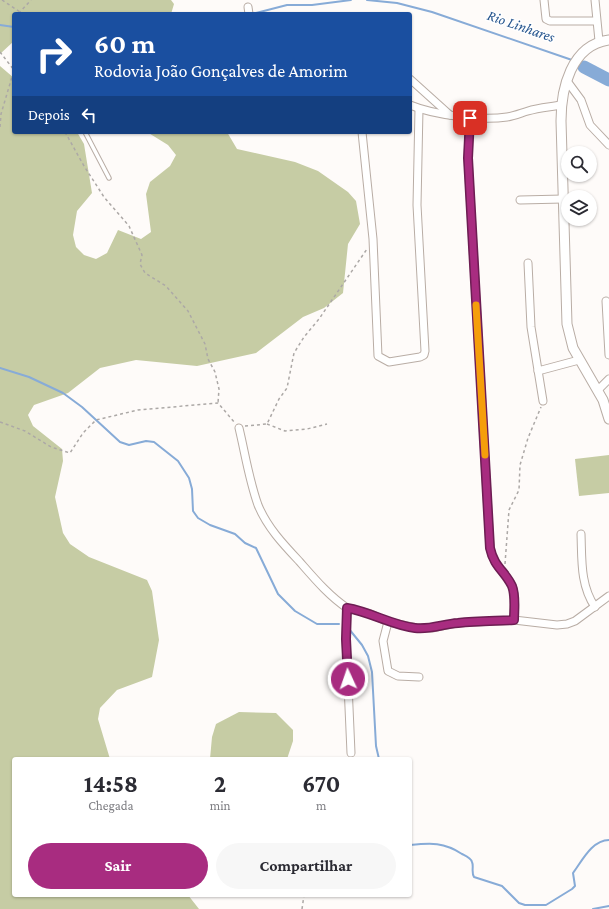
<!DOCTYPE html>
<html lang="pt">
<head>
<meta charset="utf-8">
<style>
	:root { --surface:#fff; --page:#f7f7f7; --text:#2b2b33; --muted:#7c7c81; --accent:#a82c80 }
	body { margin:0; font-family:"Crimson Pro",serif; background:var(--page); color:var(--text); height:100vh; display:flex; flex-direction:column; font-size:15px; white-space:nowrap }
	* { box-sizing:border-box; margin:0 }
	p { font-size:13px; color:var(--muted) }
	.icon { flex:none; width:22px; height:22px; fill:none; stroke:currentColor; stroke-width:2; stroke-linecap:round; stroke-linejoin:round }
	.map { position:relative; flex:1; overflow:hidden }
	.sheet { position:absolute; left:12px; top:757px; width:400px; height:140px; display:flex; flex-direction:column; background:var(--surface); border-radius:4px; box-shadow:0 1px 3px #0004 }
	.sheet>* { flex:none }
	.guide { position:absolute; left:12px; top:12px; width:400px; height:122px; border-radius:4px; box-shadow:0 1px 3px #0004; background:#1a4fa0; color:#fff; overflow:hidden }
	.fabs { position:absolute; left:561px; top:146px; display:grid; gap:8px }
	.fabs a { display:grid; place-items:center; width:36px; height:36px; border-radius:50%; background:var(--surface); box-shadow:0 1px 3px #0004; font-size:20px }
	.pin { position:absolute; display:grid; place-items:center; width:34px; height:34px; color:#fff; margin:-17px; border-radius:8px; box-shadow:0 2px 6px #0006 }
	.me { position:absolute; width:44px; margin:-22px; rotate:357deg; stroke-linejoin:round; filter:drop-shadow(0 0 3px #0008) }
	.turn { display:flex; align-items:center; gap:14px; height:84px; padding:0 16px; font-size:18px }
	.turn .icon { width:52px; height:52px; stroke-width:2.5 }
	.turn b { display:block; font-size:28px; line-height:34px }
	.then { display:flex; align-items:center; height:38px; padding:0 16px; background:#0003; gap:8px; font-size:15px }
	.eta { display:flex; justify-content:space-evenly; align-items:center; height:68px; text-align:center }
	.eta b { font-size:24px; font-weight:700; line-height:28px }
	.cta { display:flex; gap:8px; margin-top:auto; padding:8px 16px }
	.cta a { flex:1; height:46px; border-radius:24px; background:var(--accent); color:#fff; font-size:16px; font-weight:700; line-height:46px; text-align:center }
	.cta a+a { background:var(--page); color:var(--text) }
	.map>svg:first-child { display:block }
	.green { fill:#c6cca4 }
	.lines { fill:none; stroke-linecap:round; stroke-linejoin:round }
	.stream { stroke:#87abd7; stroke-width:2 }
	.river { stroke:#87abd7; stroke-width:13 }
	.lane-casing { stroke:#b9ada5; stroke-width:5.5 }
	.street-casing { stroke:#b9ada5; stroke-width:9 }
	.secondary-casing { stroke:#b9ada5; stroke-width:11 }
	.path { stroke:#aca8a6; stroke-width:1.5; stroke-dasharray:3 3; stroke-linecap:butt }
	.lane { stroke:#fff; stroke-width:3.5 }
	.street { stroke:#fff; stroke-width:7 }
	.secondary { stroke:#fff; stroke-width:9 }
	.route-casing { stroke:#6d1d53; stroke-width:10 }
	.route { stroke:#a82c80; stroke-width:7 }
	.slow { stroke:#f59e0b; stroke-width:7 }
	.labels { text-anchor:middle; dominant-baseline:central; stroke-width:3; stroke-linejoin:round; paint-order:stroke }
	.water-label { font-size:15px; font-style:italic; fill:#26558e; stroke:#fff }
</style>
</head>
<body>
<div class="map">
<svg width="609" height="909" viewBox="0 0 609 909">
	<rect width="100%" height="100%" fill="#fefbf9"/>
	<g class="green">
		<polygon points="0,0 171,0 174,4 171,14 14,14 14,41 0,54"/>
		<polygon points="0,66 14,78 14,132 77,132 84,144 92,193 77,211 73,235 76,247 84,255 96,259 107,253 118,230 141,239 151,232 146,194 150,182 170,166 176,155 168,145 147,132 227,132 237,149 295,162 318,171 348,192 356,201 360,224 348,244 343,293 324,308 303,317 256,353 197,366 136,360 100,368 68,393 34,405 28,415 33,426 62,449 63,461 55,497 63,533 70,544 89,557 147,580 152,591 159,640 152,677 117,690 100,708 98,719 110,759 14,759 14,895 188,895 199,909 0,909"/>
		<polygon points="609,455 609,493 579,496 575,459"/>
		<polygon points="239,712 276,713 293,730 293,741 287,759 210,759 212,737 216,724"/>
	</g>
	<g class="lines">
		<g class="stream">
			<polyline points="367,0 397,3 432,12 572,60"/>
			<polyline points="256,13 287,5 312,5 351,0"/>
			<polyline points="0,25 14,27"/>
			<polyline points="0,368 29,377 63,393 82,407 120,442 129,445 146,441 154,442 178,461 189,478 192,489 193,511 198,518 210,525 235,534 245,543 256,548 278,594 295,611 317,624 339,624"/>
			<polyline points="349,629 362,645 368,656 372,672 376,746 379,759"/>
			<path d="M 410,845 C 431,843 444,842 462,854 C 466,856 471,858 472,862 C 474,866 471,872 474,877 L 502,886 L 519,903 L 525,905 L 546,905 L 572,889 L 575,886 L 573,873 C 582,861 592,840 609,840"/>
			<polyline points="593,909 609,906"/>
		</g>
		<polyline class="river" points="584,67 609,80"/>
		<defs>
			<polyline id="lane" points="85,132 109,178"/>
			<g id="street">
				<polyline points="544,0 546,19 550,21 596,21"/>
				<polyline points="595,0 599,41"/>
				<polyline points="248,7 249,14"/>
				<polyline points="410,79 450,115"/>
				<polyline points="567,81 581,100 590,125 609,145"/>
				<path d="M 410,105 C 434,115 481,121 507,117 C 514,116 521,113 528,111 C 538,108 550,107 561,105"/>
				<path d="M 470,118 L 468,158 L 490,548 C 494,567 505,571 512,586 C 516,596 514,609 514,620"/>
				<polyline points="362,132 373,239 378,356 389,362 420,357 424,355 425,351 417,205 419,109"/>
				<polyline points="520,200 563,199"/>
				<polyline points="528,263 531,327 543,401"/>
				<polyline points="606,301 609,355"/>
				<polyline points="538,371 579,360"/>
				<polyline points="598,390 609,379"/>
				<path d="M 239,428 C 245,453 249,480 258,505 C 267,527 283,544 299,561 C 314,578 328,595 347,608"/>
				<path d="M 581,534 C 582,559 580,585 595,607"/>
				<polyline points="388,622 383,641 388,671 398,676 419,677"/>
				<polyline points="351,753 346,639 347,608 371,614 388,622 417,628 432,628 456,623 514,620 557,625 567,624 575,621 609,596"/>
			</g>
			<path id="secondary" d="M 609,40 C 571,45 561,89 561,121 L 567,324 L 573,348 L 603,400 L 609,419"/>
		</defs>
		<use href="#lane" class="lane-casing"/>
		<use href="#street" class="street-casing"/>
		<use href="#secondary" class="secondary-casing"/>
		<g class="path">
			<polyline points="2,0 20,12"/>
			<polyline points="20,14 20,12 31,0"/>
			<polyline points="0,52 14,70"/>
			<polyline points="0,127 1,114 14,70"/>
			<polyline points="65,132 84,166 104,197 129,226 142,255 140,264 145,273 166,286 188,311 205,344 208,359 215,372 219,389 218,403"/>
			<polyline points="0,422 25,431 51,447 70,453 83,433 96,420 138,410 218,403 235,423"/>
			<polyline points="267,424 285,431 307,429 327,424"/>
			<polyline points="245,426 267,424 279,399 287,388 294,353 304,337 319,319 367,249"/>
			<polyline points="505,564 509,510 519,490 520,465 528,438 541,407"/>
			<polyline points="302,909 304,895"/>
		</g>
		<use href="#lane" class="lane"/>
		<use href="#street" class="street"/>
		<use href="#secondary" class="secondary"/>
	</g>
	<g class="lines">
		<defs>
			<path id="route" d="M 348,679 L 346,639 L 347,608 C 371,612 391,625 415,628 C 430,630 443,624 458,623 C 476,621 495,621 514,620 C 514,609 516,596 512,586 C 505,571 494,567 490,548 L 468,158 L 470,118"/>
		</defs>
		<use href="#route" class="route-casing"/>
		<use href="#route" class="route"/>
		<polyline class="slow" points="476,305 485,455"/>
	</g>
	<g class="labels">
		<g class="water-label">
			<text transform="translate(521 26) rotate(19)">Rio Linhares</text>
		</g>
	</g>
</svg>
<div class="fabs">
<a><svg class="icon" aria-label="search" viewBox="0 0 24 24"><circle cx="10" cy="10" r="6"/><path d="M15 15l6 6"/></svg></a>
<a><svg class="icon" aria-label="layers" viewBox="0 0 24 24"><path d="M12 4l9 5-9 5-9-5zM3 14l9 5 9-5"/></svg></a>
</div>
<div class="pin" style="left:470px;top:118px;background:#d93025"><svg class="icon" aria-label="arrive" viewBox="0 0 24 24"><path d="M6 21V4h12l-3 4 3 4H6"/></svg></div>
<svg class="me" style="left:348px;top:679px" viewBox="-20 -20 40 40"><circle r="17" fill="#a82c80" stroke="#fff" stroke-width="3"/><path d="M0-11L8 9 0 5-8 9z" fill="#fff"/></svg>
<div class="guide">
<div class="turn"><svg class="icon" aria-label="right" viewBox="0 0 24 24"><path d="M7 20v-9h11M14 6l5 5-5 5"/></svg><div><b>60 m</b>Rodovia João Gonçalves de Amorim</div></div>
<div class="then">Depois<svg class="icon" aria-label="left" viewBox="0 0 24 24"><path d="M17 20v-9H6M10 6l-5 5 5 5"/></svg></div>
</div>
<section class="sheet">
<div class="eta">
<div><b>14:58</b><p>Chegada</p></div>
<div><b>2</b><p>min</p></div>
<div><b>670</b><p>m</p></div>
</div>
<div class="cta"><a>Sair</a><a>Compartilhar</a></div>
</section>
</div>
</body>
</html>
